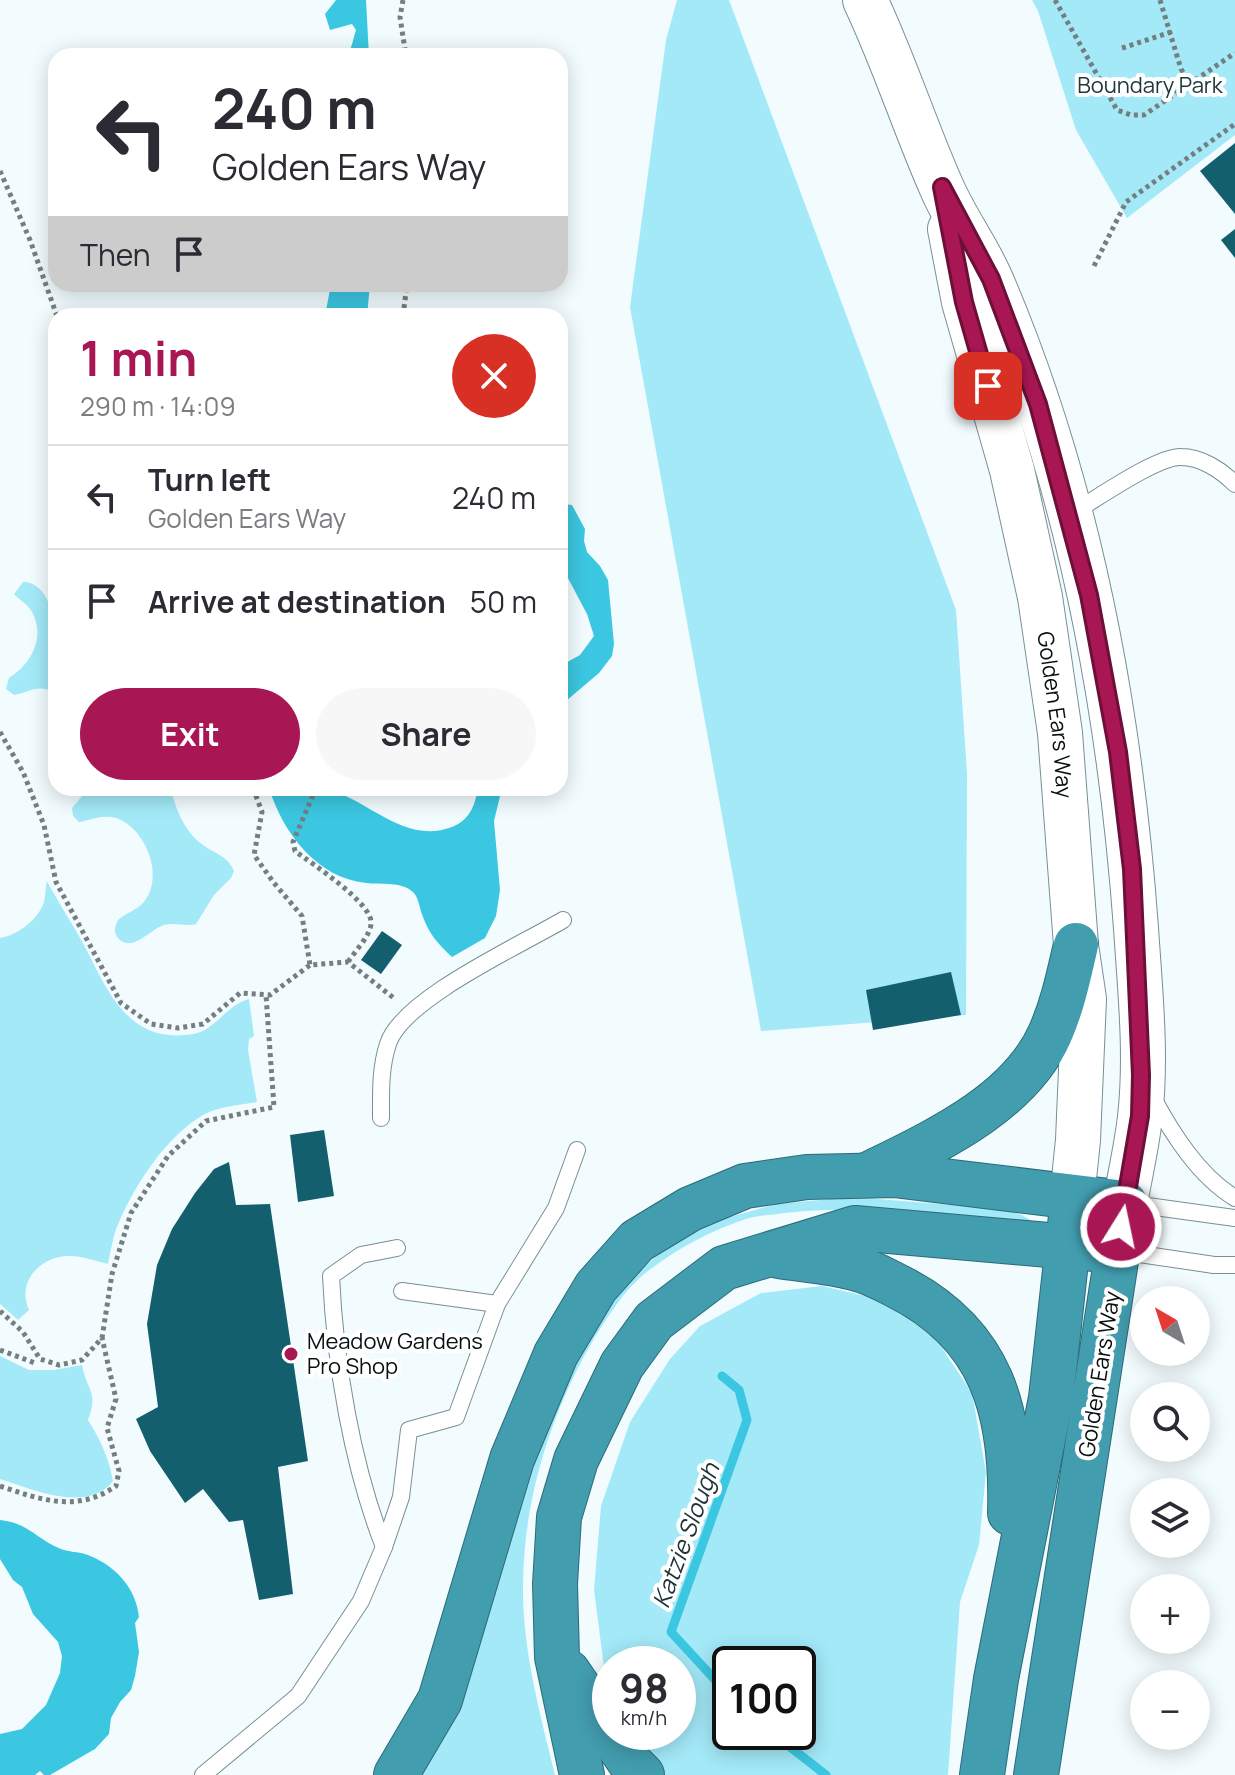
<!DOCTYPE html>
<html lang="en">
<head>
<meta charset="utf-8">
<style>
	:root { --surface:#fff; --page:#f7f7f7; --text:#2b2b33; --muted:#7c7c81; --line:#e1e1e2; --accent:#a81754 }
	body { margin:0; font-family:Manrope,sans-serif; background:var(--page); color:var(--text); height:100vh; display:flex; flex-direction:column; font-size:30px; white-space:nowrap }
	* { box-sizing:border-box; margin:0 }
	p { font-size:26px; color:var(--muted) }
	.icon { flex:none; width:44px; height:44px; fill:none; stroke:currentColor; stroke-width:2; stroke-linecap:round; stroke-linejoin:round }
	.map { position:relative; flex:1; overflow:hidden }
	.drawer { position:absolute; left:48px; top:308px; width:520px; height:488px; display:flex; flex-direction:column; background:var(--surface); border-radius:24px; box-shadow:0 4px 20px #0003 }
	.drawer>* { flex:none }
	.banner { position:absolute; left:48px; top:48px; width:520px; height:244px; border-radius:24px; box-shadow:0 4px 20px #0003; background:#fff; color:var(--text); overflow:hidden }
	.needle { width:52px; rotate:321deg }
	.fabs { position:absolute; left:1130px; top:1286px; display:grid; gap:16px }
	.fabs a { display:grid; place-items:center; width:80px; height:80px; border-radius:50%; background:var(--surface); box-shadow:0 4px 20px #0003; font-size:40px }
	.speed { position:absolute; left:592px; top:1646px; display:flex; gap:16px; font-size:40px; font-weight:700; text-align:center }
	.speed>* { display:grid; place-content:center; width:104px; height:104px; border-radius:50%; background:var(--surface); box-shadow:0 4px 20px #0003; line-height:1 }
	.speed small { font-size:20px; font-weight:400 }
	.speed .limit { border:4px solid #111; border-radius:12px; background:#fff; color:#111 }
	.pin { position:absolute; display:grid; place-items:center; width:68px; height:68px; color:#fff; margin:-34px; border-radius:16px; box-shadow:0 4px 12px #0006 }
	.me { position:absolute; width:88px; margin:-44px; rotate:10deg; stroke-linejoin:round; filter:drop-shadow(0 0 6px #0008) }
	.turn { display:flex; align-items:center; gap:28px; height:168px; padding:0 32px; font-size:36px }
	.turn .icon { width:104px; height:104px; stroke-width:2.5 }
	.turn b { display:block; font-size:56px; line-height:68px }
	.then { display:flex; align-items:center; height:76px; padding:0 32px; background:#0003; gap:16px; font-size:30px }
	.round { display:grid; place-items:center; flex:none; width:84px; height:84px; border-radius:42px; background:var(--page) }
	.overview { display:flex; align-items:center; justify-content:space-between; height:136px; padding:0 32px }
	h1 { font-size:48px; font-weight:700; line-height:60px; color:var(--accent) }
	.primary-button { display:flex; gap:16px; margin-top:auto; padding:16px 32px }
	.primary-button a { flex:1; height:92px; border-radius:48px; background:var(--accent); color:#fff; font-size:32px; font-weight:700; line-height:92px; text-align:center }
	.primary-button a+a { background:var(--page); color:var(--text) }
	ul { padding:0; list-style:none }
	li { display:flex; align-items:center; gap:24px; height:104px; padding:0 32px; border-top:2px solid var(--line) }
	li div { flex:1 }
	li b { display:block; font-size:30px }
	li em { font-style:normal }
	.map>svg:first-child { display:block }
	.green { fill:#a3e9f8; fill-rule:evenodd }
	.water { fill:#3bc7e1 }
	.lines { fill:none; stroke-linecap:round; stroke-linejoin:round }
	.stream { stroke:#3bc7e1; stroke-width:9 }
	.building { fill:#145f6d }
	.lane-casing { stroke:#788f95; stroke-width:18 }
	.secondary-casing { stroke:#788f95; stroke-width:46 }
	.highway-casing { stroke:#2d6b78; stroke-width:46 }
	.path { stroke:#757e80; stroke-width:5; stroke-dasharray:4 4; stroke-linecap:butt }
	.lane { stroke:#fff; stroke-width:16 }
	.secondary { stroke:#fff; stroke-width:44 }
	.highway { stroke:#429daf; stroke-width:44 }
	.route-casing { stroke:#6d0f37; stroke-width:20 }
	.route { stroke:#a81754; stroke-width:14 }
	.poi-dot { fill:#a81754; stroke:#fff; stroke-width:3 }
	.labels { text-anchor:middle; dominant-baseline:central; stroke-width:8; stroke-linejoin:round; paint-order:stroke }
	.park-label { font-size:22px; fill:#20373c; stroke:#fff }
	.street-label { font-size:22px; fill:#070f11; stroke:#fff }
	.poi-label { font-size:22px; fill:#070f11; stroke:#fff; text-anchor:start }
	.water-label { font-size:24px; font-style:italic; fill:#1d3338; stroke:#fff }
</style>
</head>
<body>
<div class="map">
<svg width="1235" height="1775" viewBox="0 0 1235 1775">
	<rect width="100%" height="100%" fill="#f2fcfe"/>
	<g class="green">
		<polygon points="677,0 729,0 956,610 967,774 966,1015 761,1031 630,307 666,40"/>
		<polygon points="1032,0 1235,0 1235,135 1127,218 1076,130 1038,11"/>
		<path d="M 23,582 C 63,583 56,665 56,692 C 34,684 32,692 14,695 L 6,689 L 9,678 C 31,664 46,638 32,612 C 28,604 19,600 14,594 Z"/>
		<path d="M 89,788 L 171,788 C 175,809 186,835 206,847 C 218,855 227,856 234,871 L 231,878 L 214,895 L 196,924 C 184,927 175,922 164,925 C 150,929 132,954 118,938 C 113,932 115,926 118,920 C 126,913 137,910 144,902 C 165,877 146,828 116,818 C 102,814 92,820 79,822 L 73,816 L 72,808 Z"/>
		<path d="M 47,881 C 58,902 72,923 84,945 C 108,991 128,1045 193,1034 C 216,1030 226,1005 249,999 L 254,1036 L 249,1039 L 248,1050 L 257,1102 C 240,1105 219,1106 203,1115 C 166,1137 136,1183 119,1222 C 113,1235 111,1250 108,1264 C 96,1261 82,1256 70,1256 C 41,1255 16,1282 29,1310 L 18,1320 L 0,1304 L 0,938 C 16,935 34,923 42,907 C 46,900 45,888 47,881 Z"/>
		<path d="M 853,1197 L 1001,1209 L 1022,1215 L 1039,1225 C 955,1218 869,1203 785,1213 C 773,1215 760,1215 749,1218 C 711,1230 674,1250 643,1275 C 623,1292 609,1315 595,1337 C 551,1412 524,1497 523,1584 C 522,1649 540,1713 555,1775 L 415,1775 L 568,1368 L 622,1288 L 655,1257 L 688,1235 L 723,1219 L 776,1204 Z"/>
		<path d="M 822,1286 L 883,1300 L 934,1336 L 972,1393 L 986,1472 L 979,1545 L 960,1602 L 948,1775 L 662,1775 L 630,1732 L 678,1732 L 678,1664 L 610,1664 L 610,1683 L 604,1667 L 594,1590 L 601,1506 L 630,1422 L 670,1359 L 700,1326 L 761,1293 ZM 730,1664 L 798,1664 L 798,1732 L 730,1732 Z"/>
		<path d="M 0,1356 L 29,1370 L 54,1370 L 82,1365 C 87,1392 99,1391 88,1420 C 100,1439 109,1458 113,1481 C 88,1514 31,1489 0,1479 Z"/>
	</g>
	<g class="water">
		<polygon points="336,0 366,0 369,56 352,56 350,51 356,30 352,24 330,30 325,14"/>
		<polygon points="331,284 370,284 367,316 325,316"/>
		<polygon points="564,504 572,505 585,529 584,541 587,552 600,566 608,580 614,644 612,656 599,673 560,706 560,666 580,655 594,636 587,614 560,563 560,505"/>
		<path d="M 269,788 C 287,788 309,784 325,788 C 368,799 404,845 452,827 C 470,820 475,805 478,788 L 502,788 L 494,821 L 500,890 L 496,916 L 485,938 L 452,957 C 439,945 429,934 423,917 C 420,910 419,899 414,893 C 403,881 381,885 366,883 C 317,878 283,833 269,788 Z"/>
		<path d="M 0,1520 C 29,1523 36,1539 61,1549 C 69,1552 78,1552 85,1554 C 114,1564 136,1587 139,1617 L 135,1623 L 139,1652 L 135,1676 L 131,1690 L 120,1702 L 111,1718 L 109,1734 L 95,1749 L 50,1775 L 44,1775 L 40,1771 L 35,1775 L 0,1775 L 0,1734 L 22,1729 L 46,1705 L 60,1673 L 62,1656 L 58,1642 L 33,1614 L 22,1587 L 13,1580 L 0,1559 Z"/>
	</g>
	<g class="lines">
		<g class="stream">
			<polyline points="722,1376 739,1390 747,1420 671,1632 730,1696"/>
			<polyline points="771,1732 826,1775"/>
		</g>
	</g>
	<g class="building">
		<polygon points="1235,143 1235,214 1200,171"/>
		<polygon points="1235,229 1235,258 1221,240"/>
		<polygon points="382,931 402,945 381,974 361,960"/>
		<polygon points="951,972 961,1015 873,1030 866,990"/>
		<polygon points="324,1130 334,1196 298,1202 290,1135"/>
		<polygon points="229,1162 236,1205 270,1204 308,1461 278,1467 293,1594 259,1600 243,1520 229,1522 203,1489 185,1503 150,1451 136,1419 158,1407 147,1324 157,1265 172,1229 195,1193 214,1169"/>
	</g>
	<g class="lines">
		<defs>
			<g id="lane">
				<path d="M 1072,513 C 1095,500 1157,456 1181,457 C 1201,457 1221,470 1235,484"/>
				<path d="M 1153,1098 C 1173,1135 1199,1176 1235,1198"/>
				<path d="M 381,1118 C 381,1093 380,1068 388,1044 C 402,999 521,945 563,920"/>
				<polyline points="1126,1203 1235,1218"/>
				<polyline points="1119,1251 1214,1265 1235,1265"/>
				<polyline points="402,1291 497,1304"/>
				<path d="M 384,1547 C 352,1465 335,1364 331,1276 L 361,1255 L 397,1248"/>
				<polyline points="203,1775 298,1696 361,1601 384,1547 401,1497 409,1430 456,1417 497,1304 556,1208 577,1150"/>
			</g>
			<g id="secondary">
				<path d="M 865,0 C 894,61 914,125 941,186 C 955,219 977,248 991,280 C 1078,482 1120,710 1136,928 C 1140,990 1147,1055 1140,1117 C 1137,1145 1130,1175 1125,1203"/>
				<path id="s1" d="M 950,229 L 964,302 L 1012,470 L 1040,597 L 1060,733 L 1076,945 L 1084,999 L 1078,1140 L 1072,1198"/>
			</g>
			<g id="highway">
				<path d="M 869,1174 C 934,1142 1019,1104 1050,1034 C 1063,1005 1069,975 1076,945"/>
				<path d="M 779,1256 C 805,1260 833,1262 858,1269 C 871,1272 885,1280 897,1286 C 993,1334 1013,1413 1010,1513"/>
				<polyline points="568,1672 632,1765 642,1775"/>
				<polyline points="396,1775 440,1700 512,1459 556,1354 596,1287 637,1241 690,1209 745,1186 807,1177 894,1175 1125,1203 1036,1775"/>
				<polyline points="582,1775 557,1657 555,1584 559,1517 576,1460 622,1365 654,1321 724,1268 855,1228 1117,1251"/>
				<polyline points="982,1775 996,1679 1051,1398 1071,1216"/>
			</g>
		</defs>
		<use href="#lane" class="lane-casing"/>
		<use href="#secondary" class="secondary-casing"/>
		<use href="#highway" class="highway-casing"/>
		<g class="path">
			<polyline points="403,0 400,17 406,56"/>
			<polyline points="1055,0 1117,110 1131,115 1144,115 1235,53"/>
			<polyline points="1160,0 1181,69 1190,83"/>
			<polyline points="1122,48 1171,32"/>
			<polyline points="0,171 30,240 57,316"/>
			<polyline points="1094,266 1126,202 1235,124"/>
			<polyline points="403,316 407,284"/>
			<polyline points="0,732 23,772 44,825 56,882 121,1003 151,1024 178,1028 203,1024 240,993 270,995 310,965"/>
			<polyline points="253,788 262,812 254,855 274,883 302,916 310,965 348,962 395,999"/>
			<path d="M 316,788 L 293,842 L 295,851 C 311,863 374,904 371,924 C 370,936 355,951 348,962"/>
			<polyline points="0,1311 23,1332 40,1359 59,1365 82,1360 102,1338 112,1274 131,1213 168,1156 206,1121 274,1107 266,995"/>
			<polyline points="0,1350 35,1363"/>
			<path d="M 0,1486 C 41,1500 77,1513 116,1486 L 119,1471 L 107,1428 L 116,1399 L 102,1338"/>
		</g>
		<use href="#lane" class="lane"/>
		<use href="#secondary" class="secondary"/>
		<use href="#highway" class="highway"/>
	</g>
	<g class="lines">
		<defs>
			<polyline id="route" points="988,386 964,302 942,187 991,279 1038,404 1089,595 1118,752 1132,869 1141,1075 1140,1116 1121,1227"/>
		</defs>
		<use href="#route" class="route-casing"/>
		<use href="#route" class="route"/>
	</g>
	<circle class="poi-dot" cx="291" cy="1354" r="8"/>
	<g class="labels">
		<g class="park-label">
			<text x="1150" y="85">Boundary Park</text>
		</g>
		<g class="street-label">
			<text stroke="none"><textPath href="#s1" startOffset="498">Golden Ears Way</textPath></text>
			<text transform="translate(1099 1374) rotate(-81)">Golden Ears Way</text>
		</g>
		<g class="poi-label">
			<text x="307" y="1341">Meadow Gardens<tspan x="307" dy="25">Pro Shop</tspan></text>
		</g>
		<g class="water-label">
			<text transform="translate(685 1535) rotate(-70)">Katzie Slough</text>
		</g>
	</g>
</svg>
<div class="fabs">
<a><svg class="needle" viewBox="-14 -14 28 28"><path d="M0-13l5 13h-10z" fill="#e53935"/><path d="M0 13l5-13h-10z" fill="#7c7c81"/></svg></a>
<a><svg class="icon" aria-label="search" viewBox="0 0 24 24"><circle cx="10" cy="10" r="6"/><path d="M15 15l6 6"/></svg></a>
<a><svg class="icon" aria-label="layers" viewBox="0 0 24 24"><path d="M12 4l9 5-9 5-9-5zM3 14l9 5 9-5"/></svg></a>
<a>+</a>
<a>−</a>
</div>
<div class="speed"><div>98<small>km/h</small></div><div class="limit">100</div></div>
<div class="pin" style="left:988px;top:386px;background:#d93025"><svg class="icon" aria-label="arrive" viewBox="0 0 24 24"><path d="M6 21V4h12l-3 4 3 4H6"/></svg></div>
<svg class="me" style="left:1121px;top:1227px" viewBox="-20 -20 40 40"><circle r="17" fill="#a81754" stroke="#fff" stroke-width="3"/><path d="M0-11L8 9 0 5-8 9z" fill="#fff"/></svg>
<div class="banner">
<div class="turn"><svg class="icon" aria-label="left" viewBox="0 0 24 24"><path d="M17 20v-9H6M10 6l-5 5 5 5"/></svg><div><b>240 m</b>Golden Ears Way</div></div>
<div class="then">Then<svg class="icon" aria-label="arrive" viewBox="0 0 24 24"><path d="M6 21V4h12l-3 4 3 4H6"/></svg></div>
</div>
<section class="drawer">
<div class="overview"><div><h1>1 min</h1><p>290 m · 14:09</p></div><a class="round" style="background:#d93025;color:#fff"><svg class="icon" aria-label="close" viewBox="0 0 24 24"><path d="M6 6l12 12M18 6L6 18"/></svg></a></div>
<ul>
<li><svg class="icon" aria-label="left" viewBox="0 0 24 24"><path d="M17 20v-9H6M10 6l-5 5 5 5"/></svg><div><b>Turn left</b><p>Golden Ears Way</p></div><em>240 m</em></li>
<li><svg class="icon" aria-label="arrive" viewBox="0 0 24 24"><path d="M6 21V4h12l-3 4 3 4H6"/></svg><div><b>Arrive at destination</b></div><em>50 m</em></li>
</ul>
<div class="primary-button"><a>Exit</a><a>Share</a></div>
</section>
</div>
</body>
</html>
